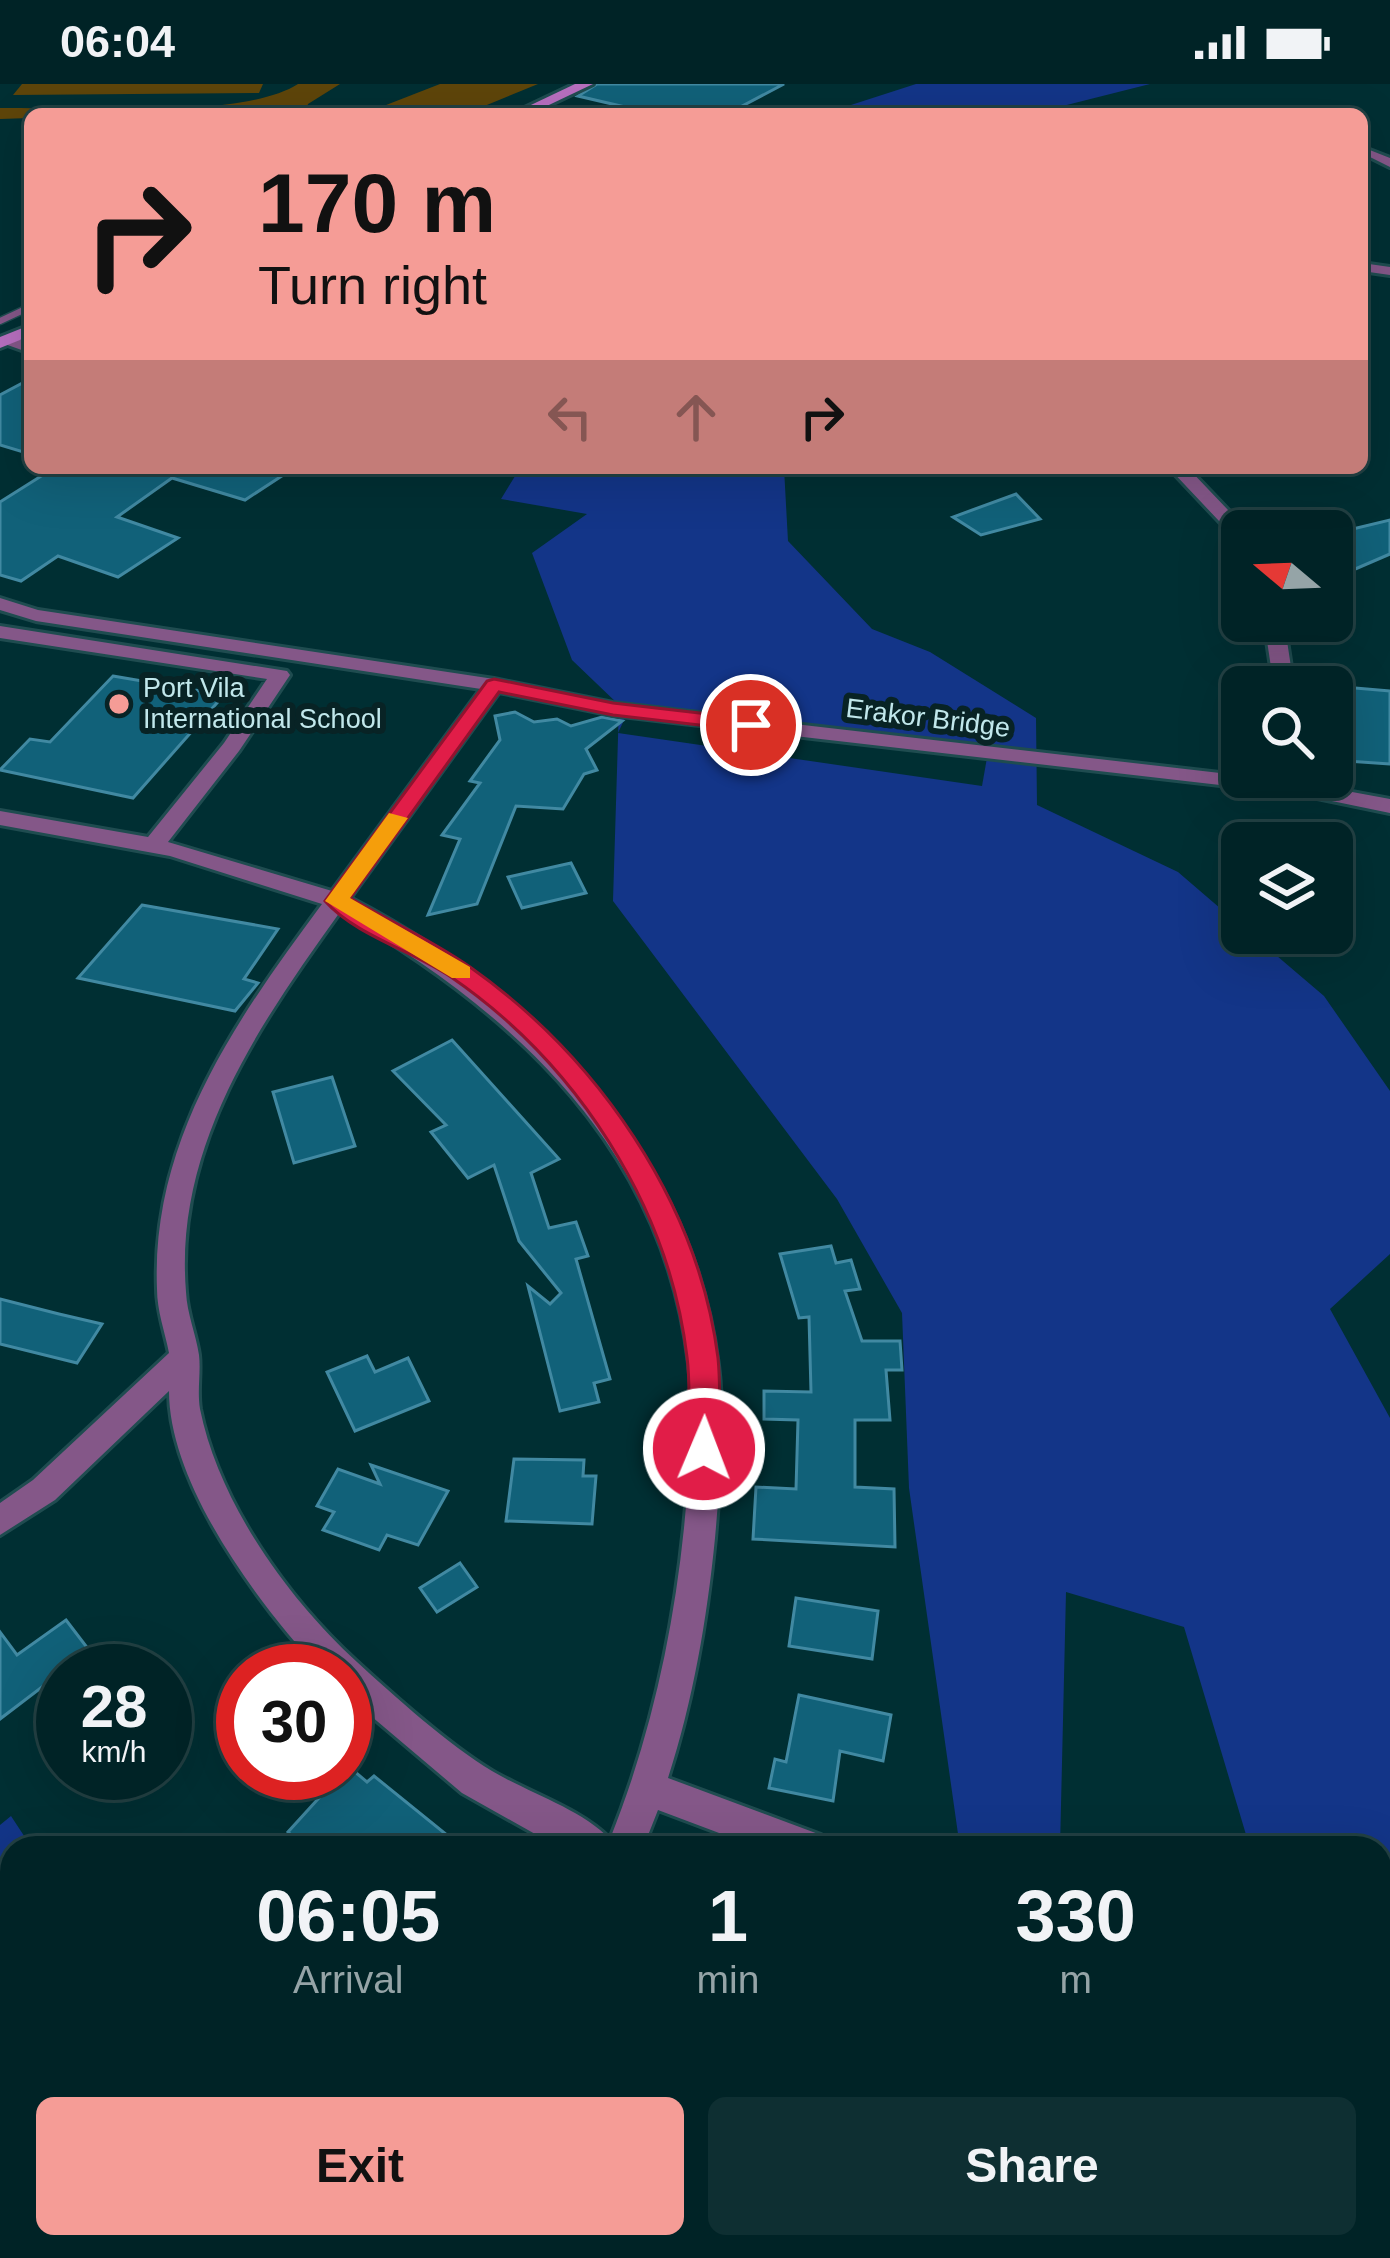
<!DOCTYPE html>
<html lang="en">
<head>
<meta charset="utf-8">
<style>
	:root { --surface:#002326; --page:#0e2f32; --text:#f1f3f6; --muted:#95a4a7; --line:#224043; --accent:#f59c96 }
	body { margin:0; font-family:Arial,sans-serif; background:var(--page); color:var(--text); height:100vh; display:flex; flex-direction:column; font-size:45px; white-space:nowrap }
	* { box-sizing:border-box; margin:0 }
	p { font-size:39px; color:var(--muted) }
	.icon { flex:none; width:66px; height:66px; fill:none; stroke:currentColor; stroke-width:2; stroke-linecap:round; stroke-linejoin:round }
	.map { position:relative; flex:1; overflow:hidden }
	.panel { position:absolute; left:0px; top:1752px; width:1392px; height:423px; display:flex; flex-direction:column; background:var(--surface); border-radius:36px 36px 0 0; box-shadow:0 12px 48px #0002,0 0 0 3px var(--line) }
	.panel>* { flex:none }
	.banner { position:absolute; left:24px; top:24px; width:1344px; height:366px; border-radius:18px; box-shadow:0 12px 48px #0002,0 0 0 3px var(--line); background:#f59c96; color:#111; overflow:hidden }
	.needle { width:78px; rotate:289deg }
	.buttons { position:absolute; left:1221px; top:426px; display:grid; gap:24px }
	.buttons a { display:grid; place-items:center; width:132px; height:132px; border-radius:18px; background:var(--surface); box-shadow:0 12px 48px #0002,0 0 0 3px var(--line); font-size:60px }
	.speed { position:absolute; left:36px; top:1560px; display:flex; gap:24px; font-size:60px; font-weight:700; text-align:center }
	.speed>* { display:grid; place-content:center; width:156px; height:156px; border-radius:50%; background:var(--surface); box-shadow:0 12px 48px #0002,0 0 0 3px var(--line); line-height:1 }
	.speed small { font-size:30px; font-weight:400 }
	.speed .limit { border:18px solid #d22; background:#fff; color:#111 }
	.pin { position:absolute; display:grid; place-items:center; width:102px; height:102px; color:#fff; margin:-51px; border:6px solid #fff; border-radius:50%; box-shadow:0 3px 12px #0007 }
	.me { position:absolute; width:132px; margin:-66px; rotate:1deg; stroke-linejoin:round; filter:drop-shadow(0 0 9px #0008) }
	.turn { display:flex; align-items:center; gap:42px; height:252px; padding:0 36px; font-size:54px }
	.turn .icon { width:156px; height:156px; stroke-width:2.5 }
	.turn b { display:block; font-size:84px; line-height:102px }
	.lanes { display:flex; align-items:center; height:114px; padding:0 36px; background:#0003; justify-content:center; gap:60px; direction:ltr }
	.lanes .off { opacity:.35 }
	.eta { display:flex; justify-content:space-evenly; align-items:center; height:204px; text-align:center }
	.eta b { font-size:72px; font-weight:700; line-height:84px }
	.action { display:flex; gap:24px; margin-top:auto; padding:24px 36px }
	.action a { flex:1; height:138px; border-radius:18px; background:var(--accent); color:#111; font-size:48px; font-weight:700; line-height:138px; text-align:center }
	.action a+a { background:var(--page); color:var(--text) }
	.status { display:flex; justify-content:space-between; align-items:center; height:84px; padding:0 60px; background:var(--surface); direction:ltr }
	.status svg { height:33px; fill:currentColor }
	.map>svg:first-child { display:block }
	.green { fill:#5e450a }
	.water { fill:#133588 }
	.pier { fill:#002f33 }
	.building { fill:#116179; stroke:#4189a2; stroke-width:3 }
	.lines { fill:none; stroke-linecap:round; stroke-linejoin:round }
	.lane-casing { stroke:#1f4c50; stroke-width:9 }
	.street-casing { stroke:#1f4c50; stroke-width:6 }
	.secondary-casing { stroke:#1f4c50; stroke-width:6 }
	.lane { stroke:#845788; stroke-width:6 }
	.street { fill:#845788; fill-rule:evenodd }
	.secondary { fill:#b76fbf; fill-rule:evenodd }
	.route { fill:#e11d48; stroke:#92132f; stroke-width:3 }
	.slow { fill:#f59e0b }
	.poi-dot { fill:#f59c96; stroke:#082325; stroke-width:4.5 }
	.labels { text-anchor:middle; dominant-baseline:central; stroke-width:12; stroke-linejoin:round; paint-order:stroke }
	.far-poi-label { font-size:27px; fill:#c1e7eb; stroke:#082325; text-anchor:start }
	.far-street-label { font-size:27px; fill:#c1e7eb; stroke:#082325 }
</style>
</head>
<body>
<div class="status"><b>06:04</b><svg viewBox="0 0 49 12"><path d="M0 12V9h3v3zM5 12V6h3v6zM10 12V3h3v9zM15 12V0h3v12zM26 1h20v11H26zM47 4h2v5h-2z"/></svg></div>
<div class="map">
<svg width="1390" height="2174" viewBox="0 0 1390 2174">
	<rect width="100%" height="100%" fill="#002f33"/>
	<g class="green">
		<polygon points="22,0 263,0 259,9 13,11"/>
		<path d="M 298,0 L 340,0 L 308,20 L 305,30 L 30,30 L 30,34 L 0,35 L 0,24 C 72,23 242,36 298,0 Z"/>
		<polygon points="440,0 538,0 465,30 363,30"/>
	</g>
	<g class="water">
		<polygon points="916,0 1150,0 1031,30 823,30"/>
		<polygon points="520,384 784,384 788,457 872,545 930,568 1036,634 1037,721 1178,788 1242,843 1242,849 1250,849 1324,912 1390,1007 1390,1170 1330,1225 1390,1334 1390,2174 1372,2174 1369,2163 1380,2163 1380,1764 1250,1764 1184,1543 1066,1508 1060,1764 960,1764 909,1404 902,1229 837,1115 613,817 619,621 572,576 532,469 587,430 501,415"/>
		<polygon points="11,1732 32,1764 12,1764 12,1962 0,1974 0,1741"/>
		<polygon points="824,2163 1013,2163 1011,2174 818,2174"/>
	</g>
	<polygon class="pier" points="632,619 988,668 982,702 618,649"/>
	<g class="building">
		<polygon points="597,0 784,0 727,30 655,30 578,12"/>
		<polygon points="30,295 30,370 0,361 0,311"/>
		<polygon points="54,384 294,384 245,416 172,394 117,433 178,454 118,493 58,472 21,497 0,491 0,418"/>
		<polygon points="1016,410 1040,435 981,451 953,433"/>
		<polygon points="1390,436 1390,470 1346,489 1332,481 1332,450"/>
		<polygon points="113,592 224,611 133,714 0,686 30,655 50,658"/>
		<polygon points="1332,602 1390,607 1390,680 1332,676"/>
		<polygon points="515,628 534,638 557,635 571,642 602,633 622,637 586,665 597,686 584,690 563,725 516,722 477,820 428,831 460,755 442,751 480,699 470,697 500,656 495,632"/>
		<polygon points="571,779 586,809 522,824 508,793"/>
		<polygon points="142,821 278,845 244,895 258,899 235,927 78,894"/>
		<polygon points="452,956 559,1075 531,1089 549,1144 576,1138 588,1172 576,1175 610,1295 594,1299 599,1318 560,1327 528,1202 550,1220 561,1209 519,1157 494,1081 468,1094 431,1048 446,1041 393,987"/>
		<polygon points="332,993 355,1062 294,1079 273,1008"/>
		<polygon points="831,1162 836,1179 851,1176 860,1205 845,1207 862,1257 900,1257 902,1286 886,1286 890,1336 855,1336 855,1403 894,1405 895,1463 753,1455 756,1403 796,1405 798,1336 764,1335 764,1307 811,1308 809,1233 799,1234 780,1170"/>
		<polygon points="0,1215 59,1230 102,1240 77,1279 0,1260"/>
		<polygon points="367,1272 375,1288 408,1274 429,1317 355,1347 327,1288"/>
		<polygon points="514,1375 584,1376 583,1392 596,1392 592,1440 506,1437"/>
		<polygon points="371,1381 448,1407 418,1461 387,1451 379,1466 323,1446 334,1428 317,1422 338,1385 380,1400"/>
		<polygon points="460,1479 477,1503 437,1528 420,1504"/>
		<polygon points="796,1514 878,1527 872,1575 789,1562"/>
		<polygon points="66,1536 105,1587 63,1587 0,1635 0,1548 17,1571"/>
		<polygon points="799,1611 891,1631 883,1677 840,1667 833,1717 769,1704 775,1675 786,1678"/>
		<polygon points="348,1682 367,1698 374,1692 463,1764 306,1764 288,1748"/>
	</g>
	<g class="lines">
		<defs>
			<polyline id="lane" points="0,237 30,223"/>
			<g id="street">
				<polygon points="1362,63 1390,74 1390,83 1362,69"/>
				<polygon points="1362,179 1390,183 1390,191 1362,187"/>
				<polygon points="7,251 30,259 30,269 2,259 2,253"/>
				<polygon points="1169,384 1188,384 1248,447 1242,447 1242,456 1236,455"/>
				<path d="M 0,514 L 38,526 L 494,595 L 613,619 L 1298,698 L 1390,715 L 1390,729 L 1298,710 L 613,631 L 499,608 L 350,814 C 534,910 692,1068 718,1281 C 725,1338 720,1397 715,1454 C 707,1535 693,1617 668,1694 L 821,1751 L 826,1764 L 759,1764 L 658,1726 L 643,1764 L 560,1764 L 462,1709 L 345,1610 L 345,1587 L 321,1587 C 259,1521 169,1401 169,1307 L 55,1416 L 0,1451 L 0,1419 L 33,1396 L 169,1269 C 165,1248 157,1227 157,1205 C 151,1055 237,935 322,820 L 170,772 L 0,741 L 0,727 L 148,753 L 224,659 L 267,595 L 0,554 L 0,542 L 287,587 L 290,591 L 239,667 L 168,758 L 332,807 L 481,605 L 36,537 L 0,526 ZM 340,828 C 518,931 664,1066 689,1280 C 695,1334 689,1391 684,1444 C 673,1551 650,1655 610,1755 C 581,1725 529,1709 492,1687 C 450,1662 394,1612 357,1578 C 288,1515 219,1419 200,1325 C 197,1307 201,1288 199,1271 C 196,1250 187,1230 186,1208 C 174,1062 259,941 340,828 Z"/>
				<polygon points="1264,537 1284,537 1294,603 1274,603"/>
				<polygon points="378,2163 423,2163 418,2174 374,2174"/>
				<polygon points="1266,2163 1308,2163 1311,2174 1269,2174"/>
			</g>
			<g id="secondary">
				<polygon points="575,0 593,0 530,30 512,30"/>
				<polygon points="30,241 30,252 0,264 0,253"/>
			</g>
		</defs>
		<use href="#lane" class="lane-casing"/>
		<use href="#street" class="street-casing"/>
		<use href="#secondary" class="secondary-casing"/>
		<use href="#lane" class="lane"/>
		<use href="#street" class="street"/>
		<use href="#secondary" class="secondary"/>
	</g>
	<path class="route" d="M 494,595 L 613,619 L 751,635 L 762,641 L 751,647 L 613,631 L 499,608 L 350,814 C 390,837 433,857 470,883 C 597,973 698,1117 718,1274 C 721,1304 719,1335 720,1365 L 704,1379 L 688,1365 C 688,1335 691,1303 687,1273 C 669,1121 576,979 451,893 C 413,867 355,851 325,817 L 487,597 Z"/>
	<polygon class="slow" points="389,729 408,734 350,814 470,883 470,894 452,894 325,817"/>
	<circle class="poi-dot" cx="119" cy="620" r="12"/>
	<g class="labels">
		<g class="far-poi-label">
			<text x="143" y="604">Port Vila<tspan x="143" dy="31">International School</tspan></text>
		</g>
		<g class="far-street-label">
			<text transform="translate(928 634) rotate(7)">Erakor Bridge</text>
		</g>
	</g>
</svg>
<div class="buttons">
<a><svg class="needle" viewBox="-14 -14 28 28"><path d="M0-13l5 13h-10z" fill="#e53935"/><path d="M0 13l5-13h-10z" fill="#95a4a7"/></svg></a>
<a><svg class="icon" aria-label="search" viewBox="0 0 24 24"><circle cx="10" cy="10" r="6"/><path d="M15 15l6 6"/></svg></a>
<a><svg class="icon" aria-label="layers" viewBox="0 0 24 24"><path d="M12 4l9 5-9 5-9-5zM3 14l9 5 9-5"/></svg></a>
</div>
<div class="speed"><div>28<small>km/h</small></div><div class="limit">30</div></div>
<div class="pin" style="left:751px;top:641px;background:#d93025"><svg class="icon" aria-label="arrive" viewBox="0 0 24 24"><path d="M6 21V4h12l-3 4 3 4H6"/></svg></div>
<svg class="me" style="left:704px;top:1365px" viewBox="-20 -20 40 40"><circle r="17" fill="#e11d48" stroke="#fff" stroke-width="3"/><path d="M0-11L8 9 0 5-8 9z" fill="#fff"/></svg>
<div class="banner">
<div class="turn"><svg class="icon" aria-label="right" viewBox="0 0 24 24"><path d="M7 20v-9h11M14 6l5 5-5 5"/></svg><div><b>170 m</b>Turn right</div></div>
<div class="lanes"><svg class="icon off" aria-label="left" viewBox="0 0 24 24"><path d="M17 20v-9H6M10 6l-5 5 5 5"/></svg><svg class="icon off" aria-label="ahead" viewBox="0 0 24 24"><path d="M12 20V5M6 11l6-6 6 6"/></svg><svg class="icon" aria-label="right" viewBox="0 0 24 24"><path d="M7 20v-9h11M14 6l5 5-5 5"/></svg></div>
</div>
<section class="panel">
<div class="eta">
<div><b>06:05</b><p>Arrival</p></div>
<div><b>1</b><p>min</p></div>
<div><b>330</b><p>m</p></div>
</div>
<div class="action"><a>Exit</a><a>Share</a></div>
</section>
</div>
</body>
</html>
